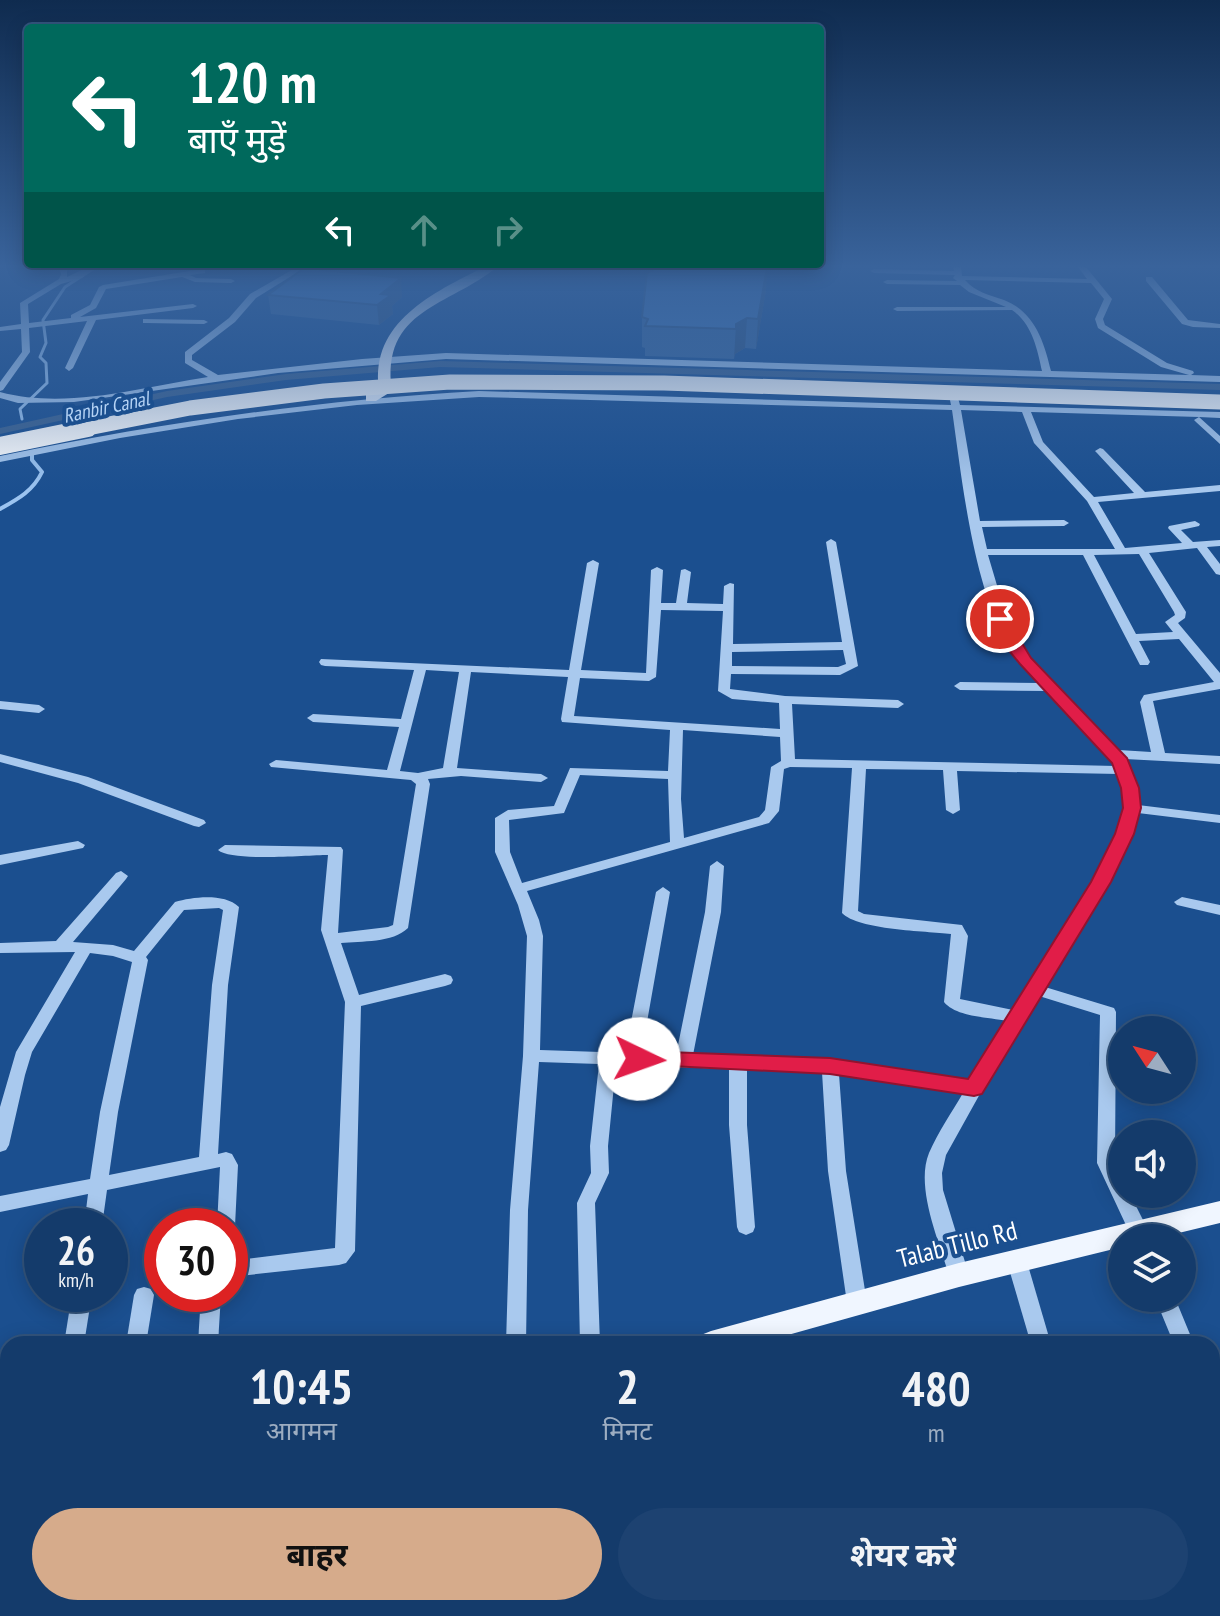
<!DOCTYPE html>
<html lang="hi">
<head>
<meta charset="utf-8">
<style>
	:root { --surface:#143b6b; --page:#1d4271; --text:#f1f3f6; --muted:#9dadc1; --line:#33557e; --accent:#d6ab8b }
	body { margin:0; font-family:"PT Sans Narrow","Noto Sans Devanagari",sans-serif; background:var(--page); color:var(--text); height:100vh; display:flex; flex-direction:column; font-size:30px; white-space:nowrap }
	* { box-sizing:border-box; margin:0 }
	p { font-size:26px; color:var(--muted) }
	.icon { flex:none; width:44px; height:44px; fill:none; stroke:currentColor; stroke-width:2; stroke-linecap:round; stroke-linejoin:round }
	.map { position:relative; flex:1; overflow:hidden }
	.sheet { position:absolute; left:0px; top:1336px; width:1220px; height:280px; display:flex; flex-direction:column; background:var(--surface); border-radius:24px 24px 0 0; box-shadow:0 4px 20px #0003,0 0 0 2px var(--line) }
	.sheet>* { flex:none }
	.banner { position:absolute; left:24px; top:24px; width:800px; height:244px; border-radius:8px; box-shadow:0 4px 20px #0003,0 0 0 2px var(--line); background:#00695c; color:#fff; overflow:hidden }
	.needle { width:52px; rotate:306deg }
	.fabs { position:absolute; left:1108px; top:1016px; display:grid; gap:16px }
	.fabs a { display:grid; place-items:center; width:88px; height:88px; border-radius:50%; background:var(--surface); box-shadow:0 4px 20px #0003,0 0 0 2px var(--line); font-size:40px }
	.speed { position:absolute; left:24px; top:1208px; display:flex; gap:16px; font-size:40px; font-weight:700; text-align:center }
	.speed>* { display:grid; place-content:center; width:104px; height:104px; border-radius:50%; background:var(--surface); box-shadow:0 4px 20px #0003,0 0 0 2px var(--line); line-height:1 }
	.speed small { font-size:20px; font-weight:400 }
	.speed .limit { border:12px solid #d22; background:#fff; color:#111 }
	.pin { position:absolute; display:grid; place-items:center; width:68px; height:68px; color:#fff; margin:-34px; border:4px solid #fff; border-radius:50%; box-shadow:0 2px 8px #0007 }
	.me { position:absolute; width:88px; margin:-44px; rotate:93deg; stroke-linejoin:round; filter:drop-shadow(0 0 6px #0008) }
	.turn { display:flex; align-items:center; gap:28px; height:168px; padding:0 32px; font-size:36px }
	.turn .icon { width:104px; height:104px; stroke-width:2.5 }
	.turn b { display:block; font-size:56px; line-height:68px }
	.lanes { display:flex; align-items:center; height:76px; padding:0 32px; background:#0003; justify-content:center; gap:40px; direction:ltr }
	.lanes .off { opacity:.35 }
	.eta { display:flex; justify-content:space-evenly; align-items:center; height:136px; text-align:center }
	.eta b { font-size:48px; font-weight:700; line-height:56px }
	.action { display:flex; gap:16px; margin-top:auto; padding:16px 32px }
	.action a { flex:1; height:92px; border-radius:48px; background:var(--accent); color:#111; font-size:32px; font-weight:700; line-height:92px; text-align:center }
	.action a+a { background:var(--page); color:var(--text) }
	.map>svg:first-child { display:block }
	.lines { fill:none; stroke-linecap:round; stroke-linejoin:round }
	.stream-far1 { stroke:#9cc4f0; stroke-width:3 }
	.stream { stroke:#9cc4f0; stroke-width:4 }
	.canal { fill:#3c6290; fill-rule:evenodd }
	.minor { fill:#a9c9ee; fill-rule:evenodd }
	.major { fill:#f0f6ff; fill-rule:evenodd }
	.highway-bridge-far1 { stroke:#fff; stroke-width:15 }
	.highway-bridge { stroke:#fff; stroke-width:18 }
	.wall { fill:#3a679d }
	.shaded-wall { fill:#305480 }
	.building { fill:#4478b7; stroke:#305480; stroke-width:2 }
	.route { fill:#e11d48; stroke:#92132f; stroke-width:2 }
	.labels { text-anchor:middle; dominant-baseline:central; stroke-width:8; stroke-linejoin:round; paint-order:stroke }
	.far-water-label { font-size:20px; font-style:italic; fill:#b5d3f5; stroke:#1b4f8f }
	.near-street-label { font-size:26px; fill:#fff; stroke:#1b4f8f }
</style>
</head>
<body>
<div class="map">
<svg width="1220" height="1616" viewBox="0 0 1220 1616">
	<rect width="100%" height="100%" fill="#1b4f8f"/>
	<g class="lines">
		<polyline class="stream-far1" points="22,419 20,409 47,383 46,363 40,357 46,343 43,320 65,287 96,267"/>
		<path class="stream" d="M 0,509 C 18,499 33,491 42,472 L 32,460 L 32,454"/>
		<polygon class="canal" points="440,361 1220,384 1220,390 440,367 286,380 167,397 0,434 0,428 167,391 286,374"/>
		<g class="minor">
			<polygon points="59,267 67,267 67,277 88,267 96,267 82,278 61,284 28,304 29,323 71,318 71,315 90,305 99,287 103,285 202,269 205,269 205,273 190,275 196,278 231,279 235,281 231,283 195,282 182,277 106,289 96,308 80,317 193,304 197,306 193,308 96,320 73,368 69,371 65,368 87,321 29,328 30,352 3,390 0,391 0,382 22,352 21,329 0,331 0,327 21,324 20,303 59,279 61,274"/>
			<path d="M 297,267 L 306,267 L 256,298 L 235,322 L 192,355 L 192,360 L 218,375 L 362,359 L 446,353 L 1042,371 C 1037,348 1032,324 1012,310 L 897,311 L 893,309 L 897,307 L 1006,307 L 969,292 L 960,285 L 887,284 L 883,282 L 887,280 L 957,281 L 953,278 L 955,275 L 874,273 L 870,271 L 874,269 L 954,271 L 953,267 L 961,267 L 962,276 L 1087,279 L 1078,267 L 1086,267 L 1112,299 L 1103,319 L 1105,325 L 1167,363 L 1193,371 L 1194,373 L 1191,375 L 1220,376 L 1220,382 L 446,359 L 278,373 L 74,402 L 18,403 L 0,398 L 0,392 C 67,410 142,387 208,377 L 185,363 L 185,352 L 229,318 L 250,294 ZM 965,280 L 1091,283 L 1104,299 L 1095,319 L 1098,328 L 1161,367 L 1189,375 L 1051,371 C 1044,342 1035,312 1004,300 C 990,295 975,292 965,280 Z"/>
			<polygon points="1146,277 1152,277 1188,320 1220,324 1220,328 1193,327 1182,324 1146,281"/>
			<polygon points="143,319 204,320 208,322 204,324 146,323 143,323"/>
			<path d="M 479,391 L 951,405 L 950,400 L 955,397 L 958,398 L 960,405 L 1220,412 L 1220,418 L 1199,417 L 1220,436 L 1220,444 L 1196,422 L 1194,420 L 1199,417 L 1031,412 L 1043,442 L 1094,497 L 1134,493 L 1097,453 L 1095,451 L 1100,448 L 1103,449 L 1145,492 L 1220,485 L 1220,491 L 1098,502 L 1125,548 L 1182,543 L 1168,528 L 1169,526 L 1195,521 L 1200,524 L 1199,526 L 1181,530 L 1193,542 L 1220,540 L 1220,546 L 1207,547 L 1220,564 L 1220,575 L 1216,574 L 1197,548 L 1149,553 L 1186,612 L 1185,618 L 1178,623 L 1220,673 L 1220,689 L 1153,701 L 1165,753 L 1220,756 L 1220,764 L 1125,759 L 1132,770 L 1138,805 L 1220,815 L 1220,823 L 1138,813 C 1119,876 1079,931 1045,987 L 1114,1008 L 1116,1012 L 1115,1163 L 1122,1177 L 1122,1194 L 1130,1194 L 1152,1238 L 1132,1238 L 1097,1163 L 1100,1015 L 1039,996 L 981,1092 L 946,1155 L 942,1173 L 943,1190 L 969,1275 L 966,1281 L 959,1283 L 952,1281 L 949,1275 C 939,1241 915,1187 929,1153 C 938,1132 952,1112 963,1093 L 839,1074 L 846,1171 L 867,1303 L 864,1309 L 857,1311 L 850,1309 L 847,1303 L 828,1171 L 822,1072 L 747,1069 L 747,1125 L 755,1227 L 753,1232 L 746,1235 L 739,1232 L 737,1227 L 729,1125 L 729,1069 L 616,1065 L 608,1146 L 609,1173 L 595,1203 L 600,1344 L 580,1344 L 577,1203 L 591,1173 L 590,1146 L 599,1064 L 539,1062 L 528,1210 L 526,1344 L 506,1344 L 510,1210 L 523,1056 L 527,936 L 518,905 L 495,852 L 495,818 L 508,810 L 554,806 L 570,768 L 668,771 L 670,730 L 562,722 L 561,719 L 568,677 L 471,672 L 457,768 L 541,774 L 548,778 L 541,782 L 461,776 L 428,779 L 430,784 L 408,928 C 393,943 361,941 341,943 L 359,995 L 445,974 L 451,976 L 453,980 L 451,984 L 445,986 L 361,1006 L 355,1251 L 346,1263 L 339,1265 L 230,1277 L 230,1261 L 335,1248 L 345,1002 L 321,930 L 328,855 C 306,855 232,862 218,850 L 225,845 L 341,847 L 343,850 L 338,933 L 388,927 L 393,925 L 416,784 L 411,780 L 271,767 L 269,764 L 276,760 L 387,770 L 399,727 L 313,722 L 307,718 L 313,714 L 401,719 L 414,670 L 325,666 L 321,665 L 319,662 L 321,659 L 569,670 L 587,563 L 593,560 L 599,563 L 581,670 L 646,673 L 651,570 L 657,567 L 663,570 L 661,603 L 676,603 L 681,570 L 685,569 L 691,572 L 687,603 L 723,604 L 724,586 L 730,583 L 734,584 L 733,644 L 842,642 L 826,542 L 831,539 L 836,542 L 858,666 L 840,675 L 731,674 L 730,689 L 785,696 L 898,700 L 904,704 L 898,708 L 792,704 L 795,759 L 1116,766 L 1110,756 L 1047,691 L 960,690 L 954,686 L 960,682 L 1039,683 C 1026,669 1014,656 1005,639 C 972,578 962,479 952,410 L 479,397 L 357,405 L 238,419 L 120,438 L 0,462 L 0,456 C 159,423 317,400 479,391 ZM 961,410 L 1022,412 L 1034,443 L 1087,501 L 1115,549 L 987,549 L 982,527 L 1064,526 L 1069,523 L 1064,520 L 980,521 ZM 1139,554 L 1174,612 L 1175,615 L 1165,622 L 1173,632 L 1136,634 L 1094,555 ZM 988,555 L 1083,555 L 1140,665 L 1148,665 L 1150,662 L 1139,641 L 1179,639 L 1214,682 L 1144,695 L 1140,702 L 1151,752 L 1119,750 L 1030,659 L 1017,638 L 1004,609 ZM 661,610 L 723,611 L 718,691 L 732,699 L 779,703 L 780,729 L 574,716 L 580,678 L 649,681 L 656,677 ZM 843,650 L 846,664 L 838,667 L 732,666 L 732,652 ZM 426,670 L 459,672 L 443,768 L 418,773 L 400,771 ZM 683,730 L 780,737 L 781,761 L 771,767 L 765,810 L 759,817 L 684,838 L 681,799 ZM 790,767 L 852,768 L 842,913 C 858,930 926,931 951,934 L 944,1002 C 956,1017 988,1017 1007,1021 L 969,1081 L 830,1060 L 693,1055 L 721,912 L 724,866 L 717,861 L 710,866 L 705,912 L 676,1055 L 647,1054 L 647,1022 L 670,892 L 663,887 L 656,892 L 631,1022 L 631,1053 L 540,1050 L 543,936 L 539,920 L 527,891 L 769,823 L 779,811 L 784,769 ZM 866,769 L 943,770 L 946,810 L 953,814 L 960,810 L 957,771 L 1119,774 L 1125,808 L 1117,834 L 1094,882 L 1013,1010 L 960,999 L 968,936 L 962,925 L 864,914 L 858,911 ZM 580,775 L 668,779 L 670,842 L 522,883 L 510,852 L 509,820 L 564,813 Z"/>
			<polygon points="0,701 39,705 45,709 39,713 0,709"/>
			<polygon points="0,754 88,777 204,820 206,823 199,827 194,826 78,783 0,762"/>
			<polygon points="78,841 85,845 83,848 0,865 0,855"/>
			<path d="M 121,871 L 128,876 L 126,879 L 73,942 L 113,945 L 134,951 L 175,902 C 193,897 224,893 239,907 L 228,985 L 218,1154 L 226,1152 L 232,1154 L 238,1165 L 235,1226 L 230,1232 L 230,1226 L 217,1226 L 220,1167 L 107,1190 L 102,1226 L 84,1226 L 88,1194 L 0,1212 L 0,1196 L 90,1179 L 100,1112 L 132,962 L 113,956 L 90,953 L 32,1052 L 25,1075 L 9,1145 L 6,1150 L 0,1152 L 0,1107 L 16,1052 L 75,952 L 0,953 L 0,943 L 56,941 L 116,873 ZM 219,908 L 223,910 L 212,985 L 199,1157 L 109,1175 L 118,1112 L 148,960 L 146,957 L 184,910 Z"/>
			<polygon points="1182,897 1220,905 1220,915 1177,905 1174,902"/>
			<polygon points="1017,1254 1024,1256 1027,1262 1051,1344 1031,1344 1007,1262 1010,1256"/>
			<polygon points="144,1287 151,1289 154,1295 146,1344 126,1344 134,1295 137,1289"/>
			<polygon points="72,1294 92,1294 84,1344 64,1344"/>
			<polygon points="201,1294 221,1294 218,1344 198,1344"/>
			<polygon points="1155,1298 1175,1298 1194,1344 1174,1344"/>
			<polygon points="1212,1467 1220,1470 1220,1616 1202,1616 1203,1608 1212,1608"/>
			<polygon points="8,1604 8,1608 30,1608 30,1616 6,1616"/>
			<polygon points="216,1608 240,1608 241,1616 217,1616"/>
			<polygon points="343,1608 367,1608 369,1616 345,1616"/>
			<polygon points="524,1608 548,1608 550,1616 526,1616"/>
			<polygon points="725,1608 749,1608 751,1616 727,1616"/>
			<rect x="1105" y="1608" width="24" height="8"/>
		</g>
		<g class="major">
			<path d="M 484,267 L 497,267 C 450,306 380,309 392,391 L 376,401 L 366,401 L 366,395 L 379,389 C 370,322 433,293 484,267 Z"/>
			<polygon points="1220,1201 1220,1223 1158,1238 1122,1238 1122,1247 959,1287 756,1344 696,1344 701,1335 711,1331 959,1263"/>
			<polygon points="8,1508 8,1540 0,1542 0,1510"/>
		</g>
		<polyline class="highway-bridge-far1" points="78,430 190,408 324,391 450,382 664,383 1220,402"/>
		<polyline class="highway-bridge" points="0,446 88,428"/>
	</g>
	<g class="wall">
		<polygon points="766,290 756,349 745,348 735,354 734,359 645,356 645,348 642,347 642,317"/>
		<polygon points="268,295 402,297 392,306 393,314 379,325 271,314"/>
		<polygon points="846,1608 957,1608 956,1611 943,1616 845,1616 849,1615"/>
	</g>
	<g class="shaded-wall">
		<polygon points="768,267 766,290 756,349 758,319"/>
		<polygon points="401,278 402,297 392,306 393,314 379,325 377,305 381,294"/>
		<polygon points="747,318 745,348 735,354 734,359 736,324"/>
		<polygon points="929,1608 957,1608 956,1611 943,1616 907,1616"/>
	</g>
	<g class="building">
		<polygon points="659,267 767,267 758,319 747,318 736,324 736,329 645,326 648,319 642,317 647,273"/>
		<polygon points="304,268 401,278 381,294 391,295 377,305 268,295"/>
		<polygon points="855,1608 929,1608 907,1616 845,1616 856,1612"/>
	</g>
	<linearGradient id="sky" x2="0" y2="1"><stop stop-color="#0f2b4f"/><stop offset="0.54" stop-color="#39639b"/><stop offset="1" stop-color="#39639b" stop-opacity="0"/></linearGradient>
	<rect width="1220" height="493" fill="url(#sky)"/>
	<polygon class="route" points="1000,614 1005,615 1031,658 1127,758 1139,788 1141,808 1134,834 1111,882 982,1094 974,1096 830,1074 631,1064 628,1059 631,1053 639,1051 830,1058 968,1079 1091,882 1115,834 1123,808 1121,788 1112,763 1020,664 1006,647 992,619"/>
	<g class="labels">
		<g class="far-water-label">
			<text transform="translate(106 407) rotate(-12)">Ranbir Canal</text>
		</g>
		<g class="near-street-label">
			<text transform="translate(957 1244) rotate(-14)">Talab Tillo Rd</text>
		</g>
	</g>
</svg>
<div class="fabs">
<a><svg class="needle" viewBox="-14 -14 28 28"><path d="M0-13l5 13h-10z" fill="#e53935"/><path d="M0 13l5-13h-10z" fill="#9dadc1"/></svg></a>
<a><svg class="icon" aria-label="sound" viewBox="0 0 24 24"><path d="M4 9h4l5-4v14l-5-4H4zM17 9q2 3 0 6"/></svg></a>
<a><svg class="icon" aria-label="layers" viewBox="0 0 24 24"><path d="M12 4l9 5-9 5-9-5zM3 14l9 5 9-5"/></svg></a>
</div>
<div class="speed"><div>26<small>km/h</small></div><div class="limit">30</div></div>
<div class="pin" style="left:1000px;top:619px;background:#d93025"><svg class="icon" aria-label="arrive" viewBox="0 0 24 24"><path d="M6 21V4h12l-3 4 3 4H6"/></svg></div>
<svg class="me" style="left:639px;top:1059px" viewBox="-20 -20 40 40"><circle r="19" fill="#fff"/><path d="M0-13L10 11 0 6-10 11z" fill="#e11d48"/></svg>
<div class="banner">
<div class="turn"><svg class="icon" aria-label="left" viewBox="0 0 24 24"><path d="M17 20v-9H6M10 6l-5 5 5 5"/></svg><div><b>120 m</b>बाएँ मुड़ें</div></div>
<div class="lanes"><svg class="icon" aria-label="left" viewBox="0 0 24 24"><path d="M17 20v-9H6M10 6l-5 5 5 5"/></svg><svg class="icon off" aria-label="ahead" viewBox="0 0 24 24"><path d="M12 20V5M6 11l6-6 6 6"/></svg><svg class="icon off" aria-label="right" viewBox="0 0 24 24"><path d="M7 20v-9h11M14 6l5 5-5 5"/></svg></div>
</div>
<section class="sheet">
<div class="eta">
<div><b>10:45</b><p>आगमन</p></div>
<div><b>2</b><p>मिनट</p></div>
<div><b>480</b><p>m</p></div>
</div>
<div class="action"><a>बाहर</a><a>शेयर करें</a></div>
</section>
</div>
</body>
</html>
